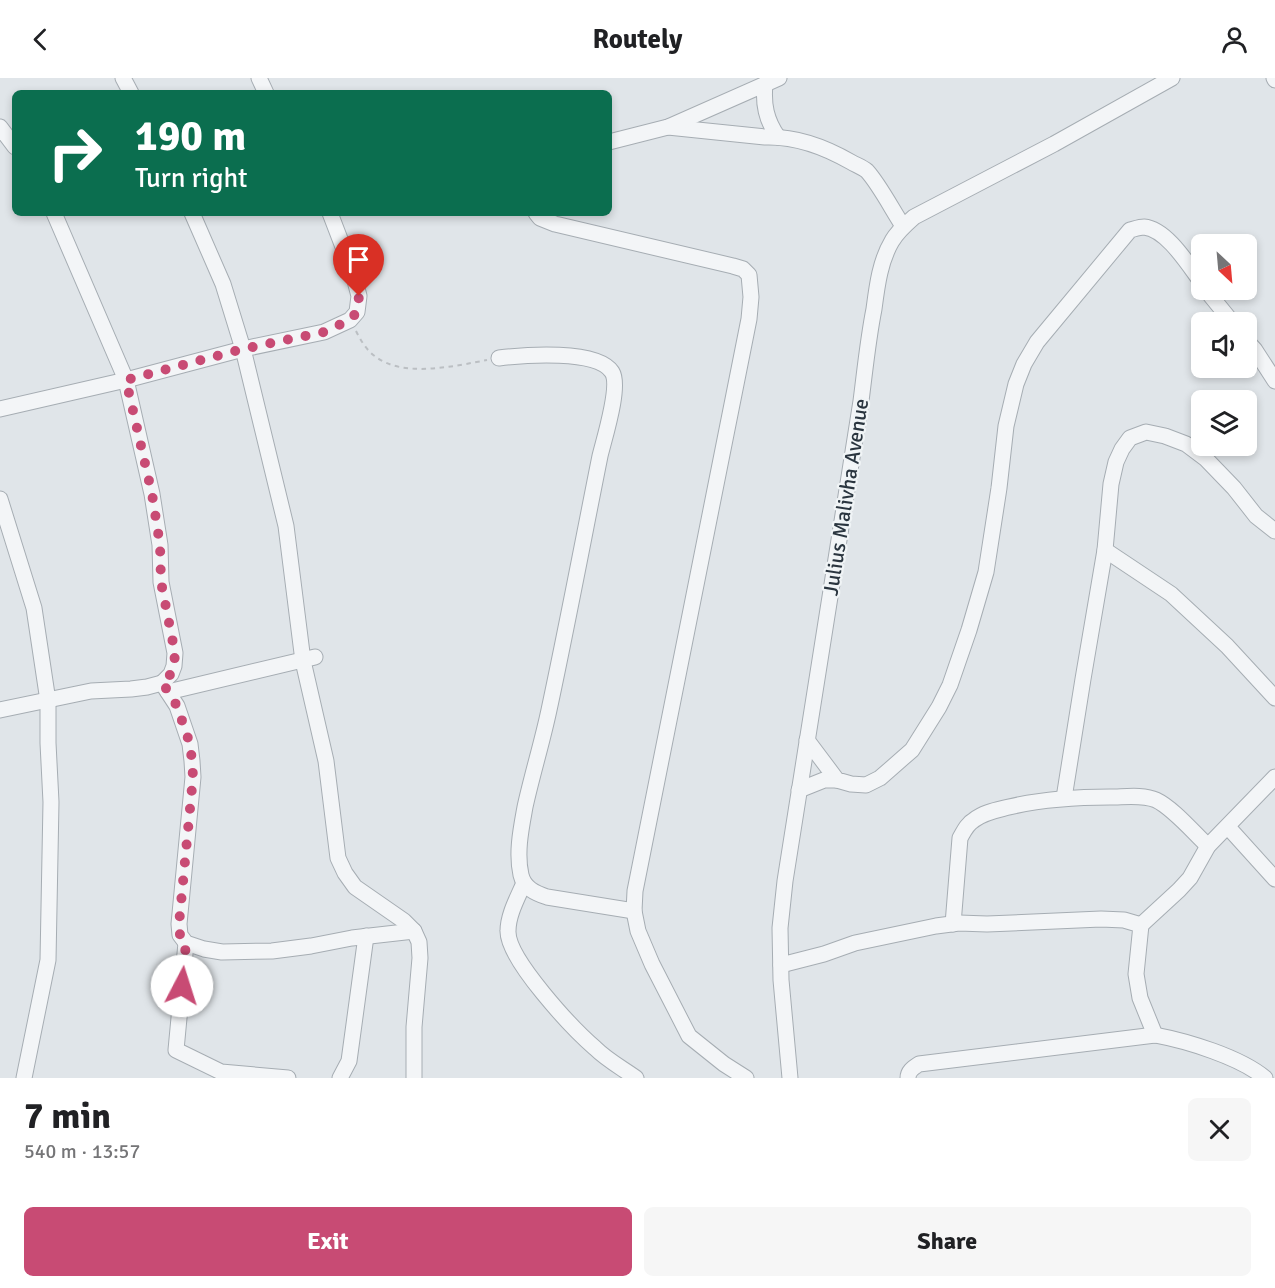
<!DOCTYPE html>
<html lang="en">
<head>
<meta charset="utf-8">
<style>
	:root { --surface:#fff; --page:#f6f6f6; --text:#202124; --muted:#757577; --accent:#c84b74 }
	body { margin:0; font-family:Signika,sans-serif; background:var(--page); color:var(--text); height:100vh; display:flex; flex-direction:column; font-size:22px; white-space:nowrap }
	* { box-sizing:border-box; margin:0 }
	p { font-size:20px; color:var(--muted) }
	.icon { flex:none; width:33px; height:33px; fill:none; stroke:currentColor; stroke-width:2; stroke-linecap:round; stroke-linejoin:round }
	.map { position:relative; height:1000px; overflow:hidden }
	.details { display:flex; flex-direction:column; background:var(--surface); flex:1 }
	.details>* { flex:none }
	.guide { position:absolute; left:12px; top:12px; width:600px; height:126px; border-radius:9px; box-shadow:0 3px 9px #0003; background:#0b6e4f; color:#fff; overflow:hidden }
	.needle { width:39px; rotate:154deg }
	.tools { position:absolute; left:1191px; top:156px; display:grid; gap:12px }
	.tools a { display:grid; place-items:center; width:66px; height:66px; border-radius:9px; background:var(--surface); box-shadow:0 3px 9px #0003; font-size:30px }
	.pin { position:absolute; display:grid; place-items:center; width:51px; height:51px; color:#fff; margin:-62px -26px; border-radius:50% 50% 50% 0; rotate:-45deg; box-shadow:0 0 6px #0007 }
	.pin .icon { rotate:45deg }
	.me { position:absolute; width:66px; margin:-33px; rotate:5deg; stroke-linejoin:round; filter:drop-shadow(0 0 4px #0008) }
	.turn { display:flex; align-items:center; gap:21px; height:126px; padding:0 24px; font-size:27px }
	.turn .icon { width:78px; height:78px; stroke-width:2.5 }
	.turn b { display:block; font-size:42px; line-height:51px }
	.round { display:grid; place-items:center; flex:none; width:63px; height:63px; border-radius:9px; background:var(--page) }
	.overview { display:flex; align-items:center; justify-content:space-between; height:102px; padding:0 24px }
	h1 { font-size:36px; font-weight:700; line-height:45px }
	.cta { display:flex; gap:12px; margin-top:auto; padding:12px 24px }
	.cta a { flex:1; height:69px; border-radius:9px; background:var(--accent); color:#fff; font-size:24px; font-weight:700; line-height:69px; text-align:center }
	.cta a+a { background:var(--page); color:var(--text) }
	header { display:flex; justify-content:space-between; align-items:center; height:78px; padding:0 24px; background:var(--surface); font-size:27px; font-weight:700 }
	.map>svg:first-child { display:block }
	.lines { fill:none; stroke-linecap:round; stroke-linejoin:round }
	.minor-casing { stroke:#a6adb3; stroke-width:17 }
	.path { stroke:#bbbfc3; stroke-width:2; stroke-dasharray:4.5 4.5; stroke-linecap:butt }
	.minor { stroke:#f3f5f7; stroke-width:15 }
	.route { stroke:#c84b74; stroke-width:10; stroke-dasharray:0 18 }
	.labels { text-anchor:middle; dominant-baseline:central; stroke-width:4.5; stroke-linejoin:round; paint-order:stroke }
	.street-label { font-size:21px; fill:#2a353f; stroke:#f0f4f6 }
</style>
</head>
<body>
<header><svg class="icon" aria-label="back" viewBox="0 0 24 24"><path d="M15 5l-7 7 7 7"/></svg>Routely<svg class="icon" aria-label="person" viewBox="0 0 24 24"><circle cx="12" cy="8" r="4"/><path d="M4 21q1-7 8-7t8 7"/></svg></header>
<div class="map">
<svg width="1275" height="1000" viewBox="0 0 1275 1000">
	<rect width="100%" height="100%" fill="#e0e5e9"/>
	<g class="lines">
		<defs>
			<g id="minor">
				<polyline points="123,0 131,15"/>
				<polyline points="259,0 266,15"/>
				<polyline points="1274,0 1275,2"/>
				<path d="M 765,6 C 763,26 766,42 778,59"/>
				<polyline points="0,49 15,69"/>
				<path d="M 668,49 L 765,59 C 795,58 825,69 851,84 C 856,87 862,89 867,93 C 879,106 893,133 903,148"/>
				<polyline points="609,64 668,49 779,0"/>
				<polyline points="54,135 126,302 152,416 160,467 161,504 175,575 174,588 171,596 162,605 177,628 190,666 192,683 193,699 179,846 180,857 186,865 204,871 222,874 272,873 311,868 352,860 414,853"/>
				<polyline points="192,135 223,206 243,271 286,448 303,583 326,683 338,780 345,795 355,809 404,843 414,853 419,864 420,880 414,949 414,1000"/>
				<polyline points="536,135 540,140 555,146 733,188 743,191 749,197 751,219 749,241 635,813 634,833 638,853 652,886 689,958 724,986 746,1000"/>
				<polyline points="1206,212 1232,244"/>
				<polyline points="1246,262 1255,272 1275,303"/>
				<path d="M 499,280 C 524,277 597,271 612,294 C 621,308 604,361 600,378 C 583,463 567,548 549,632 C 542,665 532,697 525,729 C 521,751 516,775 521,797 C 524,810 535,815 547,819 L 634,833"/>
				<polyline points="0,331 126,302 243,271 324,254 350,242 357,234 359,218 353,195 330,135"/>
				<polyline points="0,421 34,530 48,623 48,665 51,724 48,882 24,1000"/>
				<polyline points="1105,472 1171,516 1227,568 1275,620"/>
				<polyline points="168,614 315,579"/>
				<polyline points="0,632 91,613 131,611 147,609 162,605"/>
				<path d="M 807,662 L 837,702 L 851,706 L 866,707 L 880,700 L 912,672 L 939,629 L 950,607 L 969,552 L 986,494 L 999,410 L 1006,348 L 1016,306 L 1024,286 L 1037,264 L 1130,152 C 1134,151 1140,149 1144,149 C 1167,151 1189,188 1202,205"/>
				<polyline points="799,712 824,702 837,702"/>
				<polyline points="1064,720 1083,601 1105,472 1111,406 1116,384 1122,371 1130,360 1146,354 1165,358 1186,366 1206,381 1234,410 1256,438 1275,453"/>
				<polyline points="1228,749 1275,801"/>
				<path d="M 524,805 C 517,821 508,837 508,853 C 507,881 573,951 595,970 C 607,982 622,990 636,1000"/>
				<path d="M 953,846 L 960,760 C 964,753 967,746 974,742 C 984,734 997,732 1009,729 C 1043,721 1075,719 1110,719 C 1124,719 1143,716 1156,722 C 1173,730 1194,755 1208,768"/>
				<polyline points="1141,847 1179,812 1190,800 1208,768 1275,699"/>
				<polyline points="186,865 176,972 221,994 288,1000"/>
				<polyline points="781,887 824,876 855,865 936,848 959,845 987,846 1101,841 1124,842 1141,847 1136,896 1140,920 1155,957"/>
				<polyline points="340,1000 349,983 366,858"/>
				<path d="M 790,1000 L 781,902 L 780,850 L 785,803 L 861,323 C 865,292 868,261 874,231 C 877,208 880,183 892,163 C 897,154 906,146 914,139 L 1054,66 L 1172,0"/>
				<path d="M 908,1000 C 908,993 913,990 919,986 L 1155,957 C 1187,963 1240,979 1265,1000"/>
			</g>
		</defs>
		<use href="#minor" class="minor-casing"/>
		<path class="path" d="M 356,253 C 361,263 367,273 376,279 C 404,300 455,288 487,282"/>
		<use href="#minor" class="minor"/>
	</g>
	<g class="lines">
		<polyline class="route" points="182,908 186,865 180,857 179,846 193,699 192,683 190,666 177,628 162,604 171,596 174,588 175,575 161,504 160,467 152,416 126,302 243,271 324,254 350,242 357,234 359,218"/>
	</g>
	<g class="labels">
		<g class="street-label">
			<text transform="translate(846 419) rotate(-81)">Julius Malivha Avenue</text>
		</g>
	</g>
</svg>
<div class="tools">
<a><svg class="needle" viewBox="-14 -14 28 28"><path d="M0-13l5 13h-10z" fill="#e53935"/><path d="M0 13l5-13h-10z" fill="#757577"/></svg></a>
<a><svg class="icon" aria-label="sound" viewBox="0 0 24 24"><path d="M4 9h4l5-4v14l-5-4H4zM17 9q2 3 0 6"/></svg></a>
<a><svg class="icon" aria-label="layers" viewBox="0 0 24 24"><path d="M12 4l9 5-9 5-9-5zM3 14l9 5 9-5"/></svg></a>
</div>
<div class="pin" style="left:359px;top:218px;background:#d93025"><svg class="icon" aria-label="arrive" viewBox="0 0 24 24"><path d="M6 21V4h12l-3 4 3 4H6"/></svg></div>
<svg class="me" style="left:182px;top:908px" viewBox="-20 -20 40 40"><circle r="19" fill="#fff"/><path d="M0-13L10 11 0 6-10 11z" fill="#c84b74"/></svg>
<div class="guide">
<div class="turn"><svg class="icon" aria-label="right" viewBox="0 0 24 24"><path d="M7 20v-9h11M14 6l5 5-5 5"/></svg><div><b>190 m</b>Turn right</div></div>
</div>
</div>
<section class="details">
<div class="overview"><div><h1>7 min</h1><p>540 m · 13:57</p></div><a class="round"><svg class="icon" aria-label="close" viewBox="0 0 24 24"><path d="M6 6l12 12M18 6L6 18"/></svg></a></div>
<div class="cta"><a>Exit</a><a>Share</a></div>
</section>
</body>
</html>
